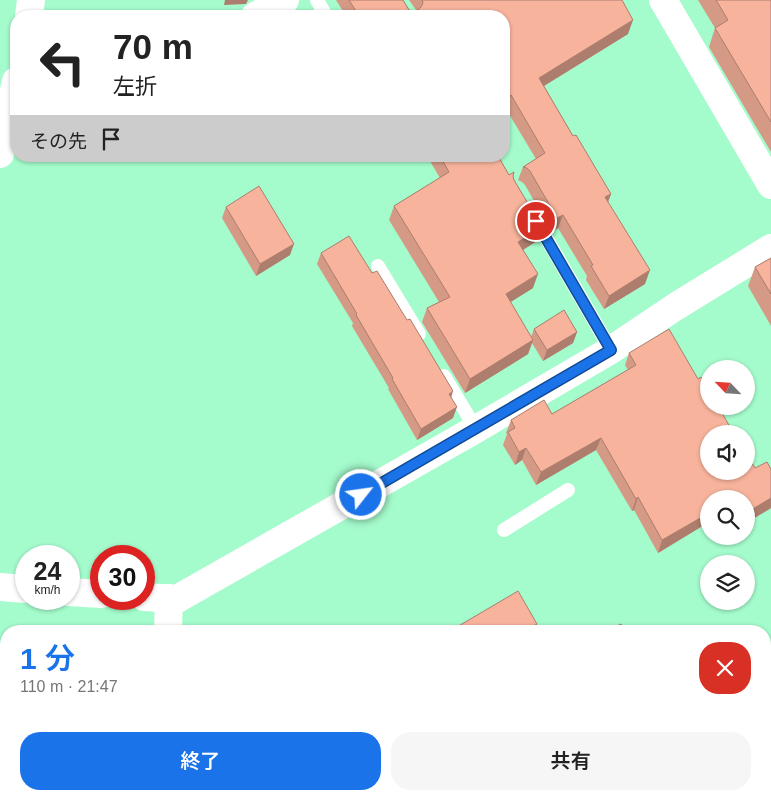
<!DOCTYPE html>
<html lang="ja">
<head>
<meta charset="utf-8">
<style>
	:root { --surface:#fff; --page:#f6f6f6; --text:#222; --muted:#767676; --accent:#1a73e8 }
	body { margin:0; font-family:Helvetica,"Noto Sans JP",sans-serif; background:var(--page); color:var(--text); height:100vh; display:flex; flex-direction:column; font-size:19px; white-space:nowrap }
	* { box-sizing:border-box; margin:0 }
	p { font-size:16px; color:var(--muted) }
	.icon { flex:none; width:28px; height:28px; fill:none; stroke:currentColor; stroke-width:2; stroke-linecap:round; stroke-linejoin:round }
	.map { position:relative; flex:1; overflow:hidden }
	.sheet { position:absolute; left:0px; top:625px; width:771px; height:175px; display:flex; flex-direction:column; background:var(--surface); border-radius:20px 20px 0 0; box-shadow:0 1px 4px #0004 }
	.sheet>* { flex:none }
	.banner { position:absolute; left:10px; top:10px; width:500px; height:152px; border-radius:20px; box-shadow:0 1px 4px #0004; background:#fff; color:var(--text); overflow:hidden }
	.needle { width:32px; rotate:295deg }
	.controls { position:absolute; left:700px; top:360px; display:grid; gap:10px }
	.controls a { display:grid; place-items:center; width:55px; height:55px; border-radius:50%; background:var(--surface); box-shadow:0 1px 4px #0004; font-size:25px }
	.speed { position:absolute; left:15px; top:545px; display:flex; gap:10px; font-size:25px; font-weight:700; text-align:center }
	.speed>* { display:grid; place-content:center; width:65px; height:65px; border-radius:50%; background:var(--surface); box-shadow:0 1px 4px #0004; line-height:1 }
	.speed small { font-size:12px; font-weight:400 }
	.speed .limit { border:8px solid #d22; background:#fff; color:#111 }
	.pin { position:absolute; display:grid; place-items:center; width:42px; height:42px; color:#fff; margin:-21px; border:2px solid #fff; border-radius:50%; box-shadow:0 1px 5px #0007 }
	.me { position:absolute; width:55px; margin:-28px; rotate:60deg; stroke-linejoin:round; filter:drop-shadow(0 0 4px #0008) }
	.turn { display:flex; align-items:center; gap:18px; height:105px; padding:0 20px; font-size:22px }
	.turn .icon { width:65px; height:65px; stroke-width:2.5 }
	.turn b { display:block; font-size:35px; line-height:42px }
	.then { display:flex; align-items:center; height:48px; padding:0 20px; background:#0003; gap:10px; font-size:19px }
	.round { display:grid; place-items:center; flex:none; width:52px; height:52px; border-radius:20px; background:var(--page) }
	.headline { display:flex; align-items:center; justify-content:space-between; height:85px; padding:0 20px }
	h1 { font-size:30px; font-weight:600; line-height:38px; color:var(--accent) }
	.cta { display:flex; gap:10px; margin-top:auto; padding:10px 20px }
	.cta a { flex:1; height:58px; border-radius:20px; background:var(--accent); color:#fff; font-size:20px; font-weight:600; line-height:58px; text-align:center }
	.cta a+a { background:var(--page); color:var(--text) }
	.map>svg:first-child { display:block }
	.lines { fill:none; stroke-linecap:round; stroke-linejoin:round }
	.service { stroke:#fff; stroke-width:14 }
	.minor { stroke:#fff; stroke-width:28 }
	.tertiary { stroke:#fff; stroke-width:28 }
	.primary { stroke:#fff; stroke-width:28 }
	.wall { fill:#d49a86 }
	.shaded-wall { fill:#ad7d6d }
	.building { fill:#f7b39c; stroke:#ad7d6d }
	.route-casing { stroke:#114b97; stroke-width:12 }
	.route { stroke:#1a73e8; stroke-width:9 }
</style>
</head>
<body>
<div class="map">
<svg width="771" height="800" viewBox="0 0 771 800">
	<rect width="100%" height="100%" fill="#a4fbcc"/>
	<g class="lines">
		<g class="service">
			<polyline points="317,0 326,16"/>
			<polyline points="533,215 611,350"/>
			<polyline points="378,266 419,334"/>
			<polyline points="444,376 476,429"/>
			<polyline points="504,530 568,490"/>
		</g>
		<g class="minor">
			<polyline points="29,16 31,0"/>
			<polyline points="255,16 285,0"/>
			<polyline points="0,154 16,81"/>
			<polyline points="0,587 26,589"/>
			<polyline points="69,592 101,594"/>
			<polyline points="144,597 177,599 476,429 611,350 675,307 771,248"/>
			<polyline points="168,631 169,598"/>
			<polyline points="167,799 167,794"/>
			<polyline points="712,800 715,799 725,800"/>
		</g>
		<polyline class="tertiary" points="663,0 771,185"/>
		<g class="primary">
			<polyline points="765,777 771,768"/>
			<polyline points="750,800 754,794"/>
		</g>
	</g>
	<g class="wall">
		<polygon points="336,0 403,0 409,10 413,11 416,10 409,0 622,0 628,34 544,86 573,136 611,194 608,202 645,284 604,309 586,280 587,276 558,228 552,232 525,185 522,182 518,180 523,167 536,159 506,109 504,16 346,16"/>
		<polygon points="698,0 771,0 771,152 709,47 715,28"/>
		<polygon points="427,156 498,156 509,175 513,176 514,180 542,227 537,241 523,250 533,288 510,302 531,337 534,329 577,332 573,343 543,361 532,343 528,354 465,393 422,322 427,308 439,302 389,220 394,206 440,178"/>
		<polygon points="226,207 290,255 256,276 222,218"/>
		<polygon points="321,253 372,273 451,398 453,418 417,440 388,389 389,388 352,326 353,323 317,264"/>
		<polygon points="771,258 771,326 748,286 755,267"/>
		<polygon points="629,353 698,379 755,468 771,469 771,508 746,523 746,499 709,499 709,522 658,553 634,510 632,511 596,450 536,485 522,460 515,465 503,445 507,434 506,433 511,420 552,414 628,370 625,365"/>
		<polygon points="572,794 585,794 576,799"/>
	</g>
	<g class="shaded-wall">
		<polygon points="225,0 248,0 246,4 224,5"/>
		<polygon points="633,20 628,34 534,92 539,78"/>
		<polygon points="511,95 506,109 504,110 504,100"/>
		<polygon points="611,194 606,207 605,197"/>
		<polygon points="563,215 558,228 552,232 557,218"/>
		<polygon points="542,227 537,241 513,256 518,242"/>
		<polygon points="294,244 290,255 256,276 260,264"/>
		<polygon points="650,270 645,284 604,309 609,296"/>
		<polygon points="538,274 533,288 501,308 506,294"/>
		<polygon points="577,332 573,343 543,361 547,350"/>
		<polygon points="533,340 528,354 465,393 470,379"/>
		<polygon points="453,391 450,402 449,394"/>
		<polygon points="457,407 453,418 417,440 421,429"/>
		<polygon points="601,438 596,450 536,485 541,472"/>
		<polygon points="526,448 522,460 515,465 519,452"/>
		<polygon points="638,497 634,510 632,511 636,499"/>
		<polygon points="771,498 771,508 746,523 746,513"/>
		<polygon points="709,513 709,522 658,553 662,540"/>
		<polygon points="537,624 535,631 525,631"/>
		<polygon points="577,794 585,794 576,799"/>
	</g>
	<g class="building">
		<polygon points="349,0 403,0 409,10 413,11 418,10 421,7 423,3 422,0 622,0 633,20 539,78 573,136 576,135 611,194 605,197 650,270 609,296 591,266 593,265 563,215 557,218 530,171 527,168 523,167 545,153 511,95 504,100 504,16 359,16"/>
		<polygon points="716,0 771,0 771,122 715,28 728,20"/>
		<polygon points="440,156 498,156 509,175 514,172 513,176 514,180 542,227 518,242 538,274 506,294 533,340 470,379 427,308 450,297 394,206 449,172"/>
		<polygon points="259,186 294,244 260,264 226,207"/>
		<polygon points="349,236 372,273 377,271 407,320 410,319 453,391 449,394 457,407 421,429 392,379 393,378 356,315 357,314 321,253"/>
		<polygon points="771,258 771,294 755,267"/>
		<polygon points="564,310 577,332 547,350 534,329"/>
		<polygon points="669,329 698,379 701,377 709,391 709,406 718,406 734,434 709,434 709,471 746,471 746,454 755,468 767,462 771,469 771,498 746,513 746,499 709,499 709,513 662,540 638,497 636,499 601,438 541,472 526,448 519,452 508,432 515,428 511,420 544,400 552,414 636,365 629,353"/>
		<polygon points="518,591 537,624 525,631 450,631"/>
		<polygon points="621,624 625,631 607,631"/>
	</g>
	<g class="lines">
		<defs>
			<polyline id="route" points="361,495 611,350 536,221"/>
		</defs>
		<use href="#route" class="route-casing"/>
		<use href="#route" class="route"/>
	</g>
</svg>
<div class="controls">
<a><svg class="needle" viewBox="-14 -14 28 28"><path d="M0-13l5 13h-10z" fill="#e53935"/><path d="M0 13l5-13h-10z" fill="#767676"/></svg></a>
<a><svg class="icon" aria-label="sound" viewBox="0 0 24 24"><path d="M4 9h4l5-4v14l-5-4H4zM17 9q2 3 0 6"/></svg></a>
<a><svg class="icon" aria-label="search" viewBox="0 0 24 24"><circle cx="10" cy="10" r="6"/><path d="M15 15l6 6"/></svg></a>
<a><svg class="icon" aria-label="layers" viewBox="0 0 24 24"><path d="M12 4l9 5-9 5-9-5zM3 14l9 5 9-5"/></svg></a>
</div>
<div class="speed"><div>24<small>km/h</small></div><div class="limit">30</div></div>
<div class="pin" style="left:536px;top:221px;background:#d93025"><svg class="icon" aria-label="arrive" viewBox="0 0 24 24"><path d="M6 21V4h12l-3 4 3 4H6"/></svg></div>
<svg class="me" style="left:361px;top:495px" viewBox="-20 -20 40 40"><circle r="17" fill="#1a73e8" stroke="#fff" stroke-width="3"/><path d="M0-11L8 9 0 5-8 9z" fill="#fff"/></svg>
<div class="banner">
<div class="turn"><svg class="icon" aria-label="left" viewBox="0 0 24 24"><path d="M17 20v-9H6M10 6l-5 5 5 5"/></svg><div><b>70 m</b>左折</div></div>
<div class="then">その先<svg class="icon" aria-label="arrive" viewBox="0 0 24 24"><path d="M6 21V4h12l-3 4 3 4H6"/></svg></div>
</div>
<section class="sheet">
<div class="headline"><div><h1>1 分</h1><p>110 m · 21:47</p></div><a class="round" style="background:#d93025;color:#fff"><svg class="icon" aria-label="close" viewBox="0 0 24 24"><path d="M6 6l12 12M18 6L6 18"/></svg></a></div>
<div class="cta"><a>終了</a><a>共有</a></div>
</section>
</div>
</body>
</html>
